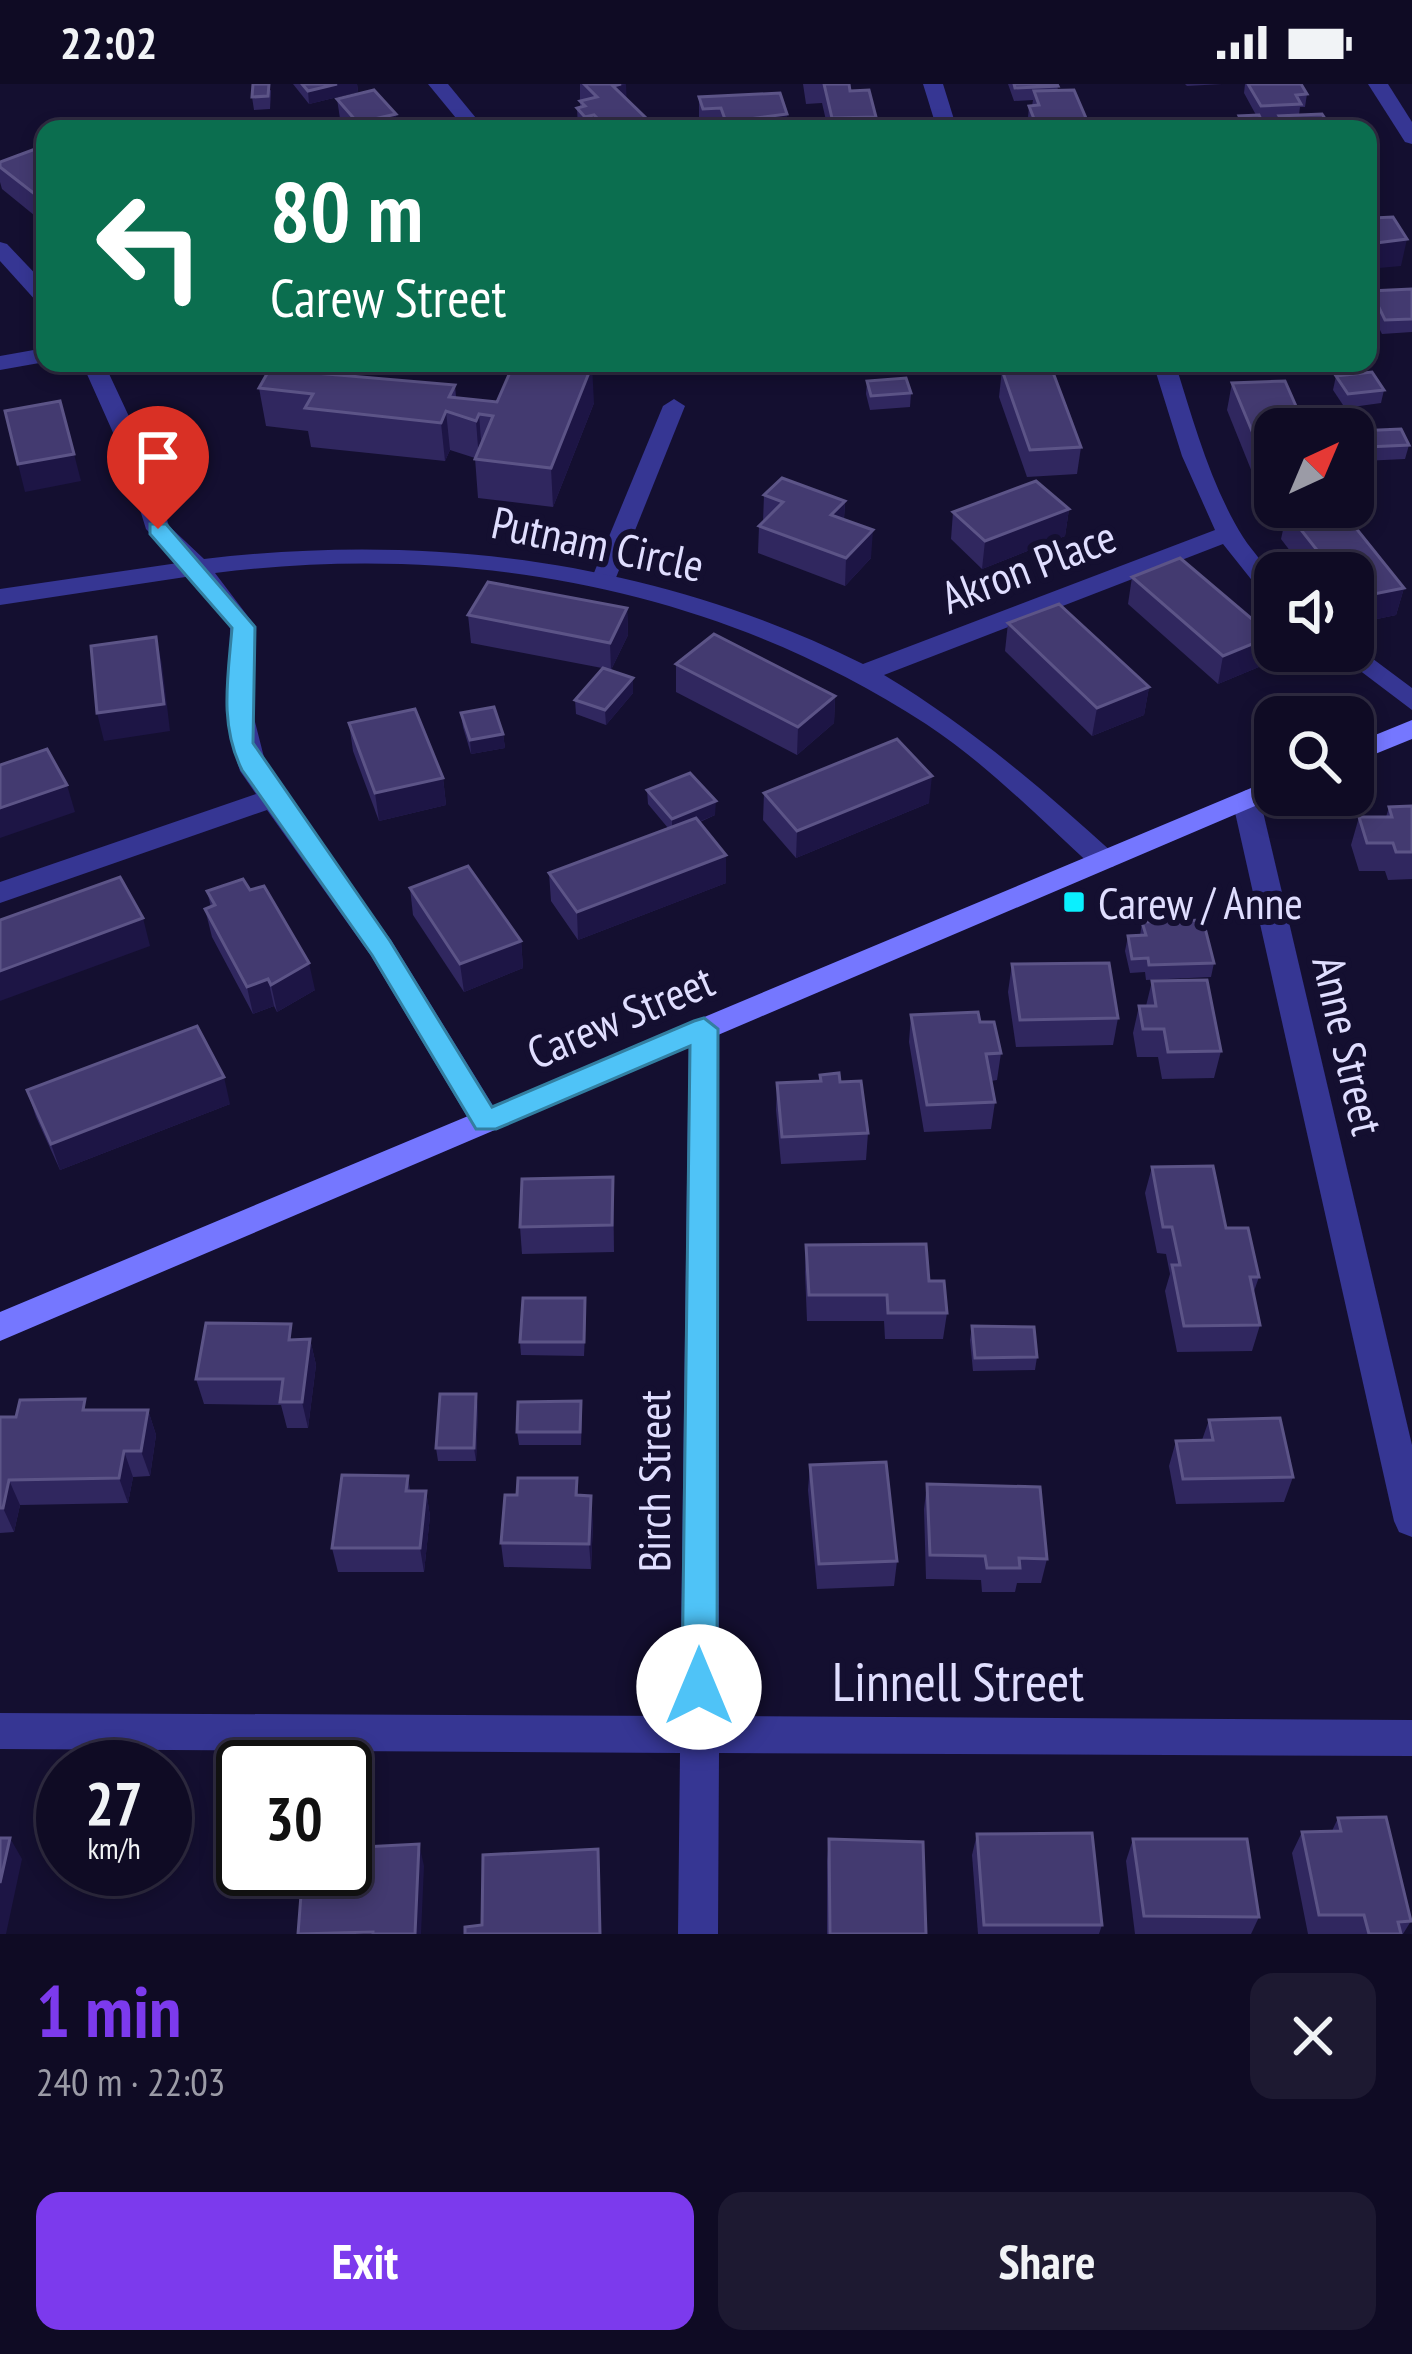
<!DOCTYPE html>
<html lang="en">
<head>
<meta charset="utf-8">
<style>
	:root { --surface:#0f0b24; --page:#1d1931; --text:#f1f3f6; --muted:#9b9ba6; --line:#2f2b41; --accent:#7c3aed }
	body { margin:0; font-family:"PT Sans Narrow",sans-serif; background:var(--page); color:var(--text); height:100vh; display:flex; flex-direction:column; font-size:45px; white-space:nowrap }
	* { box-sizing:border-box; margin:0 }
	p { font-size:39px; color:var(--muted) }
	.icon { flex:none; width:66px; height:66px; fill:none; stroke:currentColor; stroke-width:2; stroke-linecap:round; stroke-linejoin:round }
	.map { position:relative; height:1850px; overflow:hidden }
	.drawer { display:flex; flex-direction:column; background:var(--surface); flex:1 }
	.drawer>* { flex:none }
	.hud { position:absolute; left:36px; top:36px; width:1341px; height:252px; border-radius:24px; box-shadow:0 6px 18px #0003,0 0 0 3px var(--line); background:#0b6e4f; color:#fff; overflow:hidden }
	.needle { width:78px; rotate:44deg }
	.buttons { position:absolute; left:1254px; top:324px; display:grid; gap:24px }
	.buttons a { display:grid; place-items:center; width:120px; height:120px; border-radius:24px; background:var(--surface); box-shadow:0 6px 18px #0003,0 0 0 3px var(--line); font-size:60px }
	.speed { position:absolute; left:36px; top:1656px; display:flex; gap:24px; font-size:60px; font-weight:700; text-align:center }
	.speed>* { display:grid; place-content:center; width:156px; height:156px; border-radius:50%; background:var(--surface); box-shadow:0 6px 18px #0003,0 0 0 3px var(--line); line-height:1 }
	.speed small { font-size:30px; font-weight:400 }
	.speed .limit { border:6px solid #111; border-radius:18px; background:#fff; color:#111 }
	.pin { position:absolute; display:grid; place-items:center; width:102px; height:102px; color:#fff; margin:-123px -51px; border-radius:50% 50% 50% 0; rotate:-45deg; box-shadow:0 0 12px #0007 }
	.pin .icon { rotate:45deg }
	.me { position:absolute; width:132px; margin:-66px; rotate:0deg; stroke-linejoin:round; filter:drop-shadow(0 0 9px #0008) }
	.turn { display:flex; align-items:center; gap:42px; height:252px; padding:0 36px; font-size:54px }
	.turn .icon { width:156px; height:156px; stroke-width:2.5 }
	.turn b { display:block; font-size:84px; line-height:102px }
	.round { display:grid; place-items:center; flex:none; width:126px; height:126px; border-radius:24px; background:var(--page) }
	.overview { display:flex; align-items:center; justify-content:space-between; height:204px; padding:0 36px }
	h1 { font-size:72px; font-weight:800; line-height:90px; color:var(--accent) }
	.cta { display:flex; gap:24px; margin-top:auto; padding:24px 36px }
	.cta a { flex:1; height:138px; border-radius:24px; background:var(--accent); color:#fff; font-size:48px; font-weight:800; line-height:138px; text-align:center }
	.cta a+a { background:var(--page); color:var(--text) }
	.status { display:flex; justify-content:space-between; align-items:center; height:84px; padding:0 60px; background:var(--surface); direction:ltr }
	.status svg { height:33px; fill:currentColor }
	.map>svg:first-child { display:block }
	.lines { fill:none; stroke-linecap:round; stroke-linejoin:round }
	.lane { fill:#363693; fill-rule:evenodd }
	.street { fill:#363693; fill-rule:evenodd }
	.secondary { fill:#7577ff; fill-rule:evenodd }
	.wall { fill:#30275f }
	.shaded-wall { fill:#1d1545 }
	.building { fill:#433a70; stroke:#5c5487; stroke-width:3 }
	.route { fill:#4fc3f7; stroke:#337fa1; stroke-width:3 }
	.poi-dot { fill:#0af0ff; stroke:#140f30; stroke-width:4.5 }
	.labels { text-anchor:middle; dominant-baseline:central; stroke-width:12; stroke-linejoin:round; paint-order:stroke }
	.street-label { font-size:45px; fill:#e0deff; stroke:#140f30 }
	.poi-label { font-size:45px; fill:#e0deff; stroke:#140f30; text-anchor:start }
	.near-street-label { font-size:54px; fill:#e0deff; stroke:#140f30 }
</style>
</head>
<body>
<div class="status"><b>22:02</b><svg viewBox="0 0 49 12"><path d="M0 12V9h3v3zM5 12V6h3v6zM10 12V3h3v9zM15 12V0h3v12zM26 1h20v11H26zM47 4h2v5h-2z"/></svg></div>
<div class="map">
<svg width="1412" height="1850" viewBox="0 0 1412 1850">
	<rect width="100%" height="100%" fill="#140f30"/>
	<g class="lines">
		<polygon class="lane" points="674,315 685,322 615,496 612,501 594,501 591,496 663,322"/>
		<g class="street">
			<polygon points="428,0 448,0 485,45 465,45"/>
			<polygon points="923,0 943,0 957,45 937,45"/>
			<polygon points="1368,0 1388,0 1412,38 1412,60 1405,58"/>
			<polygon points="0,158 7,160 45,200 45,220 37,218 0,177"/>
			<polygon points="45,264 45,278 0,286 0,272"/>
			<path d="M 82,279 L 104,279 L 147,371 L 169,442 L 204,475 C 432,448 656,477 863,580 L 1215,446 L 1182,372 L 1153,279 L 1175,279 C 1194,338 1210,400 1243,453 C 1258,476 1275,487 1275,516 L 1266,514 L 1223,460 L 884,591 C 969,642 1040,703 1113,769 L 1117,776 L 1113,783 L 1093,783 C 1039,734 987,680 926,640 C 714,502 464,458 215,489 L 256,543 L 254,634 L 267,685 L 391,856 L 497,1028 L 502,1037 L 497,1046 L 475,1046 L 371,872 L 267,726 L 0,819 L 0,798 L 256,710 L 240,687 L 229,651 L 230,544 L 192,492 L 0,521 L 0,505 L 178,479 L 146,445 L 123,371 Z"/>
			<polygon points="1353,560 1412,604 1412,626 1334,567 1353,567"/>
			<polygon points="1246,706 1260,715 1412,1361 1412,1453 1399,1448 1394,1437 1232,715"/>
			<polygon points="704,934 715,937 719,945 719,1632 1412,1636 1412,1672 719,1669 718,1850 678,1850 680,1669 0,1665 0,1629 680,1632 689,945 693,937"/>
		</g>
		<g class="secondary">
			<polygon points="1412,636 1412,655 1353,679 1353,660"/>
			<polygon points="1275,694 1275,711 1281,711 0,1257 0,1228"/>
		</g>
	</g>
	<g class="wall">
		<polygon points="293,0 357,0 358,8 309,20"/>
		<polygon points="580,0 626,0 626,15 648,45 578,45 577,24 580,23"/>
		<polygon points="803,0 849,0 850,7 876,33 875,45 828,45 822,19 806,20"/>
		<polygon points="1008,0 1057,0 1058,6 1086,34 1103,45 1027,45 1029,22 1032,22 1033,16 1014,17"/>
		<polygon points="1185,0 1222,0 1187,2"/>
		<polygon points="1245,0 1301,0 1307,10 1305,23 1300,23 1299,31 1332,45 1277,45 1279,34 1261,35 1263,45 1237,45 1239,32 1256,31 1244,9"/>
		<polygon points="271,6 270,25 254,26 252,13"/>
		<polygon points="699,13 787,30 787,45 702,45 699,38"/>
		<polygon points="337,15 397,45 344,45 341,41"/>
		<polygon points="45,69 45,140 2,105 0,98 0,78"/>
		<polygon points="1412,205 1412,248 1382,250 1368,222 1371,207"/>
		<polygon points="1206,279 1260,279 1208,283"/>
		<polygon points="1002,286 1081,363 1077,390 1027,393 999,313"/>
		<polygon points="308,288 455,301 456,313 497,318 594,319 553,423 478,414 475,374 450,366 445,377 311,363 308,347 266,342 259,304"/>
		<polygon points="1336,292 1384,306 1381,319 1345,324 1333,306"/>
		<polygon points="867,297 911,309 910,323 870,326 866,310"/>
		<polygon points="1232,299 1275,345 1275,402 1258,403 1227,326"/>
		<polygon points="1358,347 1409,361 1405,375 1363,377 1355,361"/>
		<polygon points="764,411 845,417 844,436 871,474 845,502 758,469 759,442 763,438"/>
		<polygon points="1069,425 1065,452 982,485 951,455 953,428"/>
		<polygon points="1287,428 1404,504 1396,531 1353,540 1353,489 1307,489 1281,455"/>
		<polygon points="1132,493 1272,552 1266,580 1218,600 1128,520"/>
		<polygon points="627,524 628,551 611,586 633,594 633,609 606,641 576,630 575,616 602,584 471,559 468,531"/>
		<polygon points="1008,539 1149,603 1144,631 1092,652 1005,567"/>
		<polygon points="676,580 835,612 834,639 797,671 676,608"/>
		<polygon points="461,629 503,650 505,664 471,670 463,643"/>
		<polygon points="349,639 443,694 446,721 379,737 353,667"/>
		<polygon points="647,706 715,731 700,738 726,771 726,799 578,856 551,817 549,789 668,744 648,720"/>
		<polygon points="764,709 929,719 796,774 763,736"/>
		<polygon points="1412,722 1412,795 1388,796 1385,787 1359,787 1351,761 1359,733 1386,733 1389,723"/>
		<polygon points="410,804 521,857 523,884 464,908 413,831"/>
		<polygon points="207,807 315,906 277,928 274,922 253,930 212,853 205,825 211,823"/>
		<polygon points="1142,838 1214,879 1211,893 1146,896 1145,888 1130,889 1125,867 1128,852 1140,852"/>
		<polygon points="1012,880 1118,934 1113,961 1016,963 1008,908"/>
		<polygon points="1152,897 1221,967 1214,994 1162,995 1158,973 1137,973 1133,949 1139,922 1146,922"/>
		<polygon points="911,931 980,938 1001,969 997,996 991,997 995,1018 991,1045 924,1048 909,958"/>
		<polygon points="820,991 868,1049 866,1076 781,1080 776,1026 777,999 819,997"/>
		<polygon points="27,1006 230,1020 60,1086 36,1033"/>
		<polygon points="1152,1083 1226,1144 1259,1193 1253,1210 1260,1241 1252,1267 1177,1268 1165,1207 1170,1190 1166,1170 1157,1169 1145,1109"/>
		<polygon points="613,1093 614,1168 522,1170 520,1143"/>
		<polygon points="806,1161 929,1197 947,1229 943,1255 885,1255 884,1237 807,1237 805,1188"/>
		<polygon points="586,1227 584,1272 521,1271 520,1258"/>
		<polygon points="972,1242 1037,1273 1035,1286 973,1287 970,1256"/>
		<polygon points="310,1255 316,1281 308,1344 287,1344 281,1321 204,1320 196,1295 295,1256"/>
		<polygon points="478,1323 476,1377 438,1377 436,1364"/>
		<polygon points="89,1326 148,1326 156,1351 150,1392 133,1393 128,1419 20,1421 14,1448 0,1449 0,1333"/>
		<polygon points="582,1330 581,1361 519,1361 517,1348"/>
		<polygon points="1209,1336 1293,1393 1284,1418 1176,1420 1169,1382 1176,1357 1202,1356"/>
		<polygon points="810,1381 897,1477 894,1502 817,1505 808,1406"/>
		<polygon points="408,1392 410,1407 426,1407 430,1432 424,1488 338,1488 332,1464"/>
		<polygon points="577,1394 578,1411 593,1437 591,1485 504,1483 501,1459 517,1411"/>
		<polygon points="927,1400 1047,1475 1041,1499 1017,1499 1015,1508 982,1508 981,1496 926,1495 924,1425"/>
		<polygon points="1338,1734 1411,1837 1403,1850 1308,1850 1292,1769 1302,1748 1332,1747"/>
		<polygon points="977,1750 1102,1841 1099,1850 978,1850 972,1771"/>
		<polygon points="829,1755 926,1850 827,1850 827,1777"/>
		<polygon points="1133,1755 1259,1833 1251,1850 1135,1850 1126,1777"/>
	</g>
	<g class="shaded-wall">
		<polygon points="337,0 357,0 358,8 309,20 308,7"/>
		<polygon points="626,0 627,24 613,2"/>
		<polygon points="396,30 397,45 371,45 370,36"/>
		<polygon points="787,30 787,45 726,45 726,38"/>
		<polygon points="594,31 595,45 586,45 585,33"/>
		<polygon points="648,36 648,45 611,45"/>
		<polygon points="1407,155 1401,182 1368,185 1368,160"/>
		<polygon points="223,279 272,279 225,291"/>
		<polygon points="592,281 594,319 553,423 551,384"/>
		<polygon points="446,327 450,366 445,377 441,339"/>
		<polygon points="479,330 482,369 479,376 476,337"/>
		<polygon points="74,370 81,397 25,408 18,380"/>
		<polygon points="845,417 843,444 831,431"/>
		<polygon points="1069,425 1065,452 982,485 985,457"/>
		<polygon points="873,446 871,474 845,502 846,474"/>
		<polygon points="1404,504 1396,531 1353,540 1354,514"/>
		<polygon points="627,524 628,551 611,586 610,559"/>
		<polygon points="1272,552 1266,580 1218,600 1223,572"/>
		<polygon points="156,553 162,580 170,647 104,657 97,629"/>
		<polygon points="633,594 633,609 606,641 605,626"/>
		<polygon points="1149,603 1144,631 1092,652 1097,624"/>
		<polygon points="835,612 834,639 797,671 798,643"/>
		<polygon points="503,650 505,664 471,670 470,656"/>
		<polygon points="932,692 929,719 796,774 797,747"/>
		<polygon points="443,694 446,721 379,737 375,709"/>
		<polygon points="67,701 75,728 0,754 0,724"/>
		<polygon points="716,717 715,731 672,749 672,735"/>
		<polygon points="726,771 726,799 578,856 577,828"/>
		<polygon points="143,834 150,862 0,917 0,887"/>
		<polygon points="521,857 523,884 464,908 460,880"/>
		<polygon points="309,879 315,906 277,928 271,901"/>
		<polygon points="268,895 274,922 253,930 247,903"/>
		<polygon points="224,993 230,1020 60,1086 51,1060"/>
		<polygon points="310,1255 316,1281 308,1344 302,1318"/>
		<polygon points="476,1310 478,1323 476,1377 474,1364"/>
		<polygon points="148,1326 156,1351 150,1392 141,1367"/>
		<polygon points="124,1367 133,1393 128,1419 119,1394"/>
		<polygon points="9,1396 20,1421 14,1448 3,1424"/>
		<polygon points="426,1407 430,1432 424,1488 420,1464"/>
		<polygon points="591,1412 593,1437 591,1485 589,1460"/>
		<polygon points="181,1748 186,1759 165,1779 165,1763"/>
		<polygon points="10,1754 22,1775 6,1850 0,1850 0,1799"/>
		<polygon points="419,1760 424,1782 421,1850 415,1850"/>
	</g>
	<g class="building">
		<polygon points="253,0 269,0 268,12 252,13"/>
		<polygon points="302,0 337,0 308,7"/>
		<polygon points="584,0 621,0 613,2 648,36 608,45 594,31 585,33 577,24 585,22 580,17 597,13"/>
		<polygon points="824,0 849,0 850,7 869,6 876,33 832,34"/>
		<polygon points="1014,0 1057,0 1058,2 1015,4"/>
		<polygon points="1248,0 1301,0 1307,10 1296,11 1301,20 1261,22"/>
		<polygon points="374,6 396,30 370,36 378,45 347,45 358,39 337,15"/>
		<polygon points="1074,6 1086,34 1102,41 1103,45 1038,45 1029,22 1039,21 1034,7"/>
		<polygon points="780,9 787,30 726,38 721,24 703,25 699,13"/>
		<polygon points="1322,30 1332,45 1287,45 1279,32"/>
		<polygon points="1259,31 1264,42 1244,42 1239,32"/>
		<polygon points="38,64 45,69 45,118 0,83 0,78"/>
		<polygon points="1368,126 1373,134 1393,133 1407,155 1368,160"/>
		<polygon points="1412,205 1412,235 1385,236 1371,207"/>
		<polygon points="273,279 307,281 303,288 455,301 449,313 497,318 514,279 592,281 551,384 475,375 493,332 479,330 476,337 446,327 441,339 305,324 313,310 259,304"/>
		<polygon points="1051,283 1081,363 1030,366 1002,286"/>
		<polygon points="1372,288 1384,306 1348,310 1336,292"/>
		<polygon points="906,294 911,309 871,312 867,297"/>
		<polygon points="1285,297 1306,345 1275,345 1275,375 1264,376 1232,299"/>
		<polygon points="60,317 74,370 18,380 5,327"/>
		<polygon points="1401,345 1409,361 1367,363 1358,347"/>
		<polygon points="782,394 845,417 831,431 873,446 846,474 759,442 783,418 764,411"/>
		<polygon points="1036,397 1069,425 985,457 953,428"/>
		<polygon points="1311,423 1339,423 1404,504 1354,514 1353,489 1335,489 1287,428"/>
		<polygon points="1180,474 1272,552 1223,572 1132,493"/>
		<polygon points="488,498 627,524 610,559 468,531"/>
		<polygon points="1059,520 1149,603 1097,624 1008,539"/>
		<polygon points="714,550 835,612 798,643 676,580"/>
		<polygon points="156,553 164,620 97,629 91,562"/>
		<polygon points="603,584 633,594 605,626 575,616"/>
		<polygon points="494,623 503,650 470,656 461,629"/>
		<polygon points="415,625 443,694 375,709 349,639"/>
		<polygon points="897,655 932,692 797,747 764,709"/>
		<polygon points="47,665 67,701 0,724 0,681"/>
		<polygon points="690,689 716,717 672,735 647,706"/>
		<polygon points="1412,722 1412,768 1396,768 1393,759 1367,759 1359,733 1392,733 1389,723"/>
		<polygon points="696,734 726,771 577,828 549,789"/>
		<polygon points="468,782 521,857 460,880 410,804"/>
		<polygon points="120,793 143,834 0,887 0,836"/>
		<polygon points="243,795 250,806 264,802 309,879 271,901 268,895 247,903 205,825 215,821 207,807"/>
		<polygon points="1203,836 1214,879 1149,881 1148,874 1132,875 1128,852 1146,851 1142,838"/>
		<polygon points="1109,879 1118,934 1020,936 1012,880"/>
		<polygon points="1207,896 1221,967 1168,968 1164,945 1143,945 1139,922 1156,922 1152,897"/>
		<polygon points="978,928 980,938 994,938 1001,969 986,970 995,1018 927,1021 911,931"/>
		<polygon points="197,942 224,993 51,1060 27,1006"/>
		<polygon points="839,989 840,998 861,997 868,1049 782,1053 777,999 821,997 820,991"/>
		<polygon points="1213,1082 1226,1144 1248,1144 1259,1193 1250,1193 1260,1241 1184,1242 1172,1181 1180,1181 1172,1143 1163,1143 1152,1083"/>
		<polygon points="613,1093 612,1141 520,1143 522,1095"/>
		<polygon points="926,1160 929,1197 944,1197 947,1229 888,1229 887,1211 809,1211 806,1161"/>
		<polygon points="523,1214 585,1214 584,1258 520,1258"/>
		<polygon points="206,1239 291,1240 289,1256 310,1255 302,1318 280,1318 283,1295 196,1295"/>
		<polygon points="972,1242 1034,1243 1037,1273 975,1274"/>
		<polygon points="440,1310 476,1310 474,1364 436,1364"/>
		<polygon points="85,1315 83,1326 148,1326 141,1367 124,1367 119,1394 9,1396 3,1424 0,1424 0,1333 16,1333 20,1316"/>
		<polygon points="581,1317 580,1348 517,1348 518,1318"/>
		<polygon points="1280,1334 1293,1393 1183,1395 1176,1357 1213,1356 1209,1336"/>
		<polygon points="886,1378 897,1477 819,1480 810,1381"/>
		<polygon points="342,1391 408,1392 406,1407 426,1407 420,1464 332,1464"/>
		<polygon points="518,1394 577,1394 576,1411 591,1412 589,1460 501,1459 505,1411 517,1411"/>
		<polygon points="927,1400 1040,1403 1047,1475 1019,1474 1020,1484 987,1484 985,1472 930,1471"/>
		<polygon points="165,1731 181,1748 165,1763"/>
		<polygon points="1386,1733 1411,1837 1398,1838 1401,1850 1369,1850 1364,1831 1319,1831 1302,1748 1341,1747 1338,1734"/>
		<polygon points="1092,1749 1102,1841 984,1841 977,1750"/>
		<polygon points="0,1754 10,1754 0,1799"/>
		<polygon points="829,1755 923,1758 926,1850 830,1850"/>
		<polygon points="1133,1755 1247,1755 1259,1833 1144,1832"/>
		<polygon points="419,1760 415,1850 373,1850 373,1848 298,1850 303,1785 345,1785 345,1764"/>
		<polygon points="598,1765 600,1850 465,1850 465,1843 482,1841 483,1771"/>
	</g>
	<path class="route" d="M 150,440 L 166,440 L 255,543 L 253,659 L 390,857 L 492,1023 L 694,937 L 704,934 L 718,945 L 717,1603 L 712,1615 L 699,1619 L 687,1615 L 682,1603 L 690,962 L 496,1045 L 476,1045 L 372,871 L 242,686 C 219,640 228,594 232,544 L 150,450 Z"/>
	<rect class="poi-dot" x="1062" y="806" width="24" height="24" rx="6"/>
	<g class="labels">
		<g class="street-label">
			<text transform="translate(598 459) rotate(12)">Putnam Circle</text>
			<text transform="translate(1028 482) rotate(-21)">Akron Place</text>
			<text transform="translate(620 932) rotate(-23)">Carew Street</text>
			<text transform="translate(1349 961) rotate(77)">Anne Street</text>
			<text transform="translate(653 1397) rotate(-90)">Birch Street</text>
		</g>
		<g class="poi-label">
			<text x="1098" y="818">Carew / Anne</text>
		</g>
		<g class="near-street-label">
			<text x="958" y="1597">Linnell Street</text>
		</g>
	</g>
</svg>
<div class="buttons">
<a><svg class="needle" viewBox="-14 -14 28 28"><path d="M0-13l5 13h-10z" fill="#e53935"/><path d="M0 13l5-13h-10z" fill="#9b9ba6"/></svg></a>
<a><svg class="icon" aria-label="sound" viewBox="0 0 24 24"><path d="M4 9h4l5-4v14l-5-4H4zM17 9q2 3 0 6"/></svg></a>
<a><svg class="icon" aria-label="search" viewBox="0 0 24 24"><circle cx="10" cy="10" r="6"/><path d="M15 15l6 6"/></svg></a>
</div>
<div class="speed"><div>27<small>km/h</small></div><div class="limit">30</div></div>
<div class="pin" style="left:158px;top:445px;background:#d93025"><svg class="icon" aria-label="arrive" viewBox="0 0 24 24"><path d="M6 21V4h12l-3 4 3 4H6"/></svg></div>
<svg class="me" style="left:699px;top:1603px" viewBox="-20 -20 40 40"><circle r="19" fill="#fff"/><path d="M0-13L10 11 0 6-10 11z" fill="#4fc3f7"/></svg>
<div class="hud">
<div class="turn"><svg class="icon" aria-label="left" viewBox="0 0 24 24"><path d="M17 20v-9H6M10 6l-5 5 5 5"/></svg><div><b>80 m</b>Carew Street</div></div>
</div>
</div>
<section class="drawer">
<div class="overview"><div><h1>1 min</h1><p>240 m · 22:03</p></div><a class="round"><svg class="icon" aria-label="close" viewBox="0 0 24 24"><path d="M6 6l12 12M18 6L6 18"/></svg></a></div>
<div class="cta"><a>Exit</a><a>Share</a></div>
</section>
</body>
</html>
